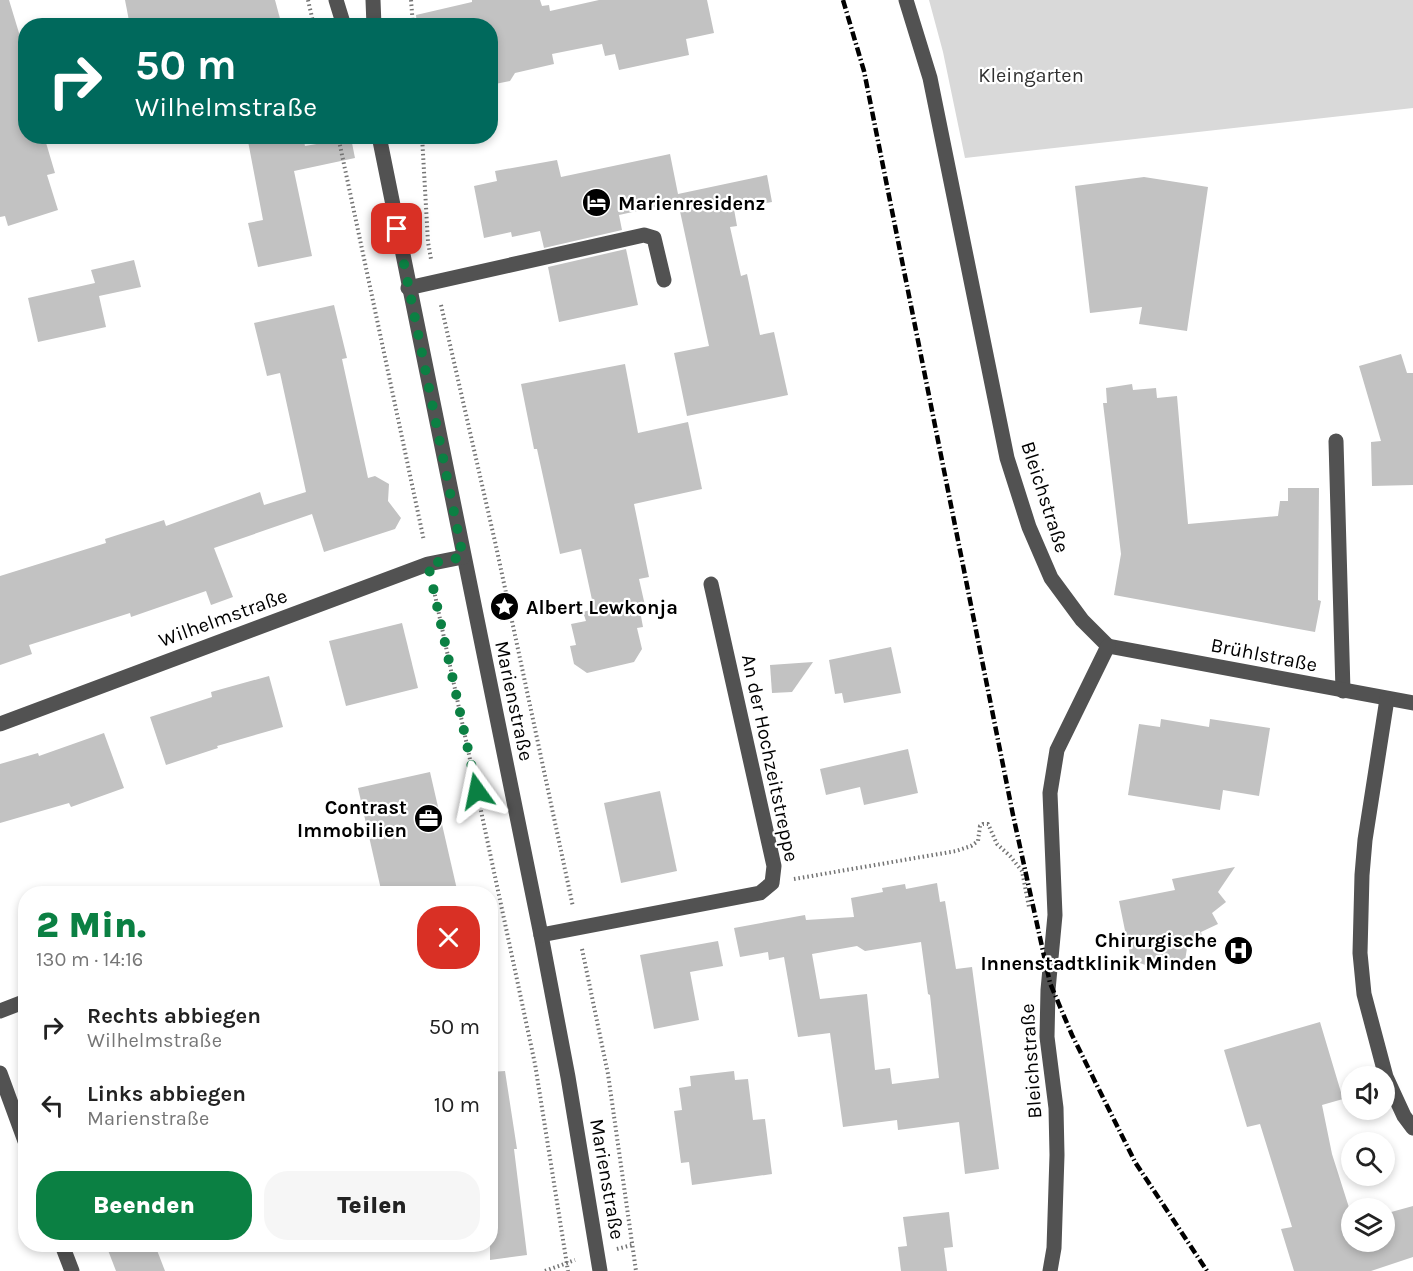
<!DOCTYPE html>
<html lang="de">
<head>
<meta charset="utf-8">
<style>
	:root { --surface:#fff; --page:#f6f6f6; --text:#222; --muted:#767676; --accent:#0b8043 }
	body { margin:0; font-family:Karla,sans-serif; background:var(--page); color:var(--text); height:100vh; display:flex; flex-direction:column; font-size:22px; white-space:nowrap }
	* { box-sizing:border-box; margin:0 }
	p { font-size:20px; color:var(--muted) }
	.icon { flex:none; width:33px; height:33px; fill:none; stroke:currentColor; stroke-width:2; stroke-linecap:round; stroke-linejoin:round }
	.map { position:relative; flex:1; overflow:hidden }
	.side { position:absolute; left:18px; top:886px; width:480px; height:366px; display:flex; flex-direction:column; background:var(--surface); border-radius:24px; box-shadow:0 3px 9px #0003 }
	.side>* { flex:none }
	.hud { position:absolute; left:18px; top:18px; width:480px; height:126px; border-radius:24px; box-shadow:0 3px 9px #0003; background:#00695c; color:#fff; overflow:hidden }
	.tools { position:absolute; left:1341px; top:1066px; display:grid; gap:12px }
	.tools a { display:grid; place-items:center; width:54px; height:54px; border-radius:50%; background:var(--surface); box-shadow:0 3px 9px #0003; font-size:30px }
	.pin { position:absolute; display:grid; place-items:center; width:51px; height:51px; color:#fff; margin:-26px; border-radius:12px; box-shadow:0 3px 9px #0006 }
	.me { position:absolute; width:66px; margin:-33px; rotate:348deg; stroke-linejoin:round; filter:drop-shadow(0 0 4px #0008) }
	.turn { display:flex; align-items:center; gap:21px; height:126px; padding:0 18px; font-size:27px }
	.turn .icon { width:78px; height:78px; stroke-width:2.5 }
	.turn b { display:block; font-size:42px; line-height:51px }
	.round { display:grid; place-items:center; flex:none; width:63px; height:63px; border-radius:24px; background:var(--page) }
	.head { display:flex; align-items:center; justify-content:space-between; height:102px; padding:0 18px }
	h1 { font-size:36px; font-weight:800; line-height:45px; color:var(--accent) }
	.primary-button { display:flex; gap:12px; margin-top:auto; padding:12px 18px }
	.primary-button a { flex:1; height:69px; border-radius:24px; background:var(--accent); color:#fff; font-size:24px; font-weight:800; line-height:69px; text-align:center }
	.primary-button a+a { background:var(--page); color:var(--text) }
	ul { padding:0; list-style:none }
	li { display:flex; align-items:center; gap:18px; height:78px; padding:0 18px }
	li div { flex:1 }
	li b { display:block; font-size:22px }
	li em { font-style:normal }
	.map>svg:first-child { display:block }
	.green { fill:#d9d9d9 }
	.building { fill:#c2c2c2; fill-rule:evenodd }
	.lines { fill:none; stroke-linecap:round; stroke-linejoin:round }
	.path { stroke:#747474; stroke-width:4; stroke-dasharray:1.5 3; stroke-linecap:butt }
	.minor { stroke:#525252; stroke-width:15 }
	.rail { stroke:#000; stroke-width:4.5; stroke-dasharray:9 3 1.5 3; stroke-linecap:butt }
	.route { stroke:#0b8043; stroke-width:10; stroke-dasharray:0 18 }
	.labels { text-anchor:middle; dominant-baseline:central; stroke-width:4.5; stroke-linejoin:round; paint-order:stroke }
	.park-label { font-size:20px; fill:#303030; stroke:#fff }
	.poi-label { font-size:20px; font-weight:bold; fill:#000; stroke:#fff; text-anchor:start }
	.street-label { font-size:20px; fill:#000; stroke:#fff }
</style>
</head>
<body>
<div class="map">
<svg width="1413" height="1271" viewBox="0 0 1413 1271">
	<rect width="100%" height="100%" fill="#fff"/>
	<polygon class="green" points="929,0 1413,0 1413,108 965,158 943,52"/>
	<g class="building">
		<polygon points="0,0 9,0 26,56 26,136 44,136 55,173 47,175 58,210 8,226 5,216 0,217"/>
		<polygon points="125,0 275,0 282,26 130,26"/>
		<polygon points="472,0 540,0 542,6 549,5 550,11 599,0 707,0 714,33 686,39 689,55 619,70 615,54 605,56 602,44 552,54 554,64 515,73 510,81 490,85 490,26 417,26 416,15 472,2"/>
		<polygon points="247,136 303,136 305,146 351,138 355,158 294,171 312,256 258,267 248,223 263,220"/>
		<polygon points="670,154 678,194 767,175 772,202 734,209 737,226 730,227 741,276 747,274 760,335 774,332 788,395 687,416 674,353 709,346 678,202 619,215 622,230 544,248 540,231 512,237 511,232 484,238 474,186 497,181 495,171 557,160 561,177"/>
		<polygon points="1144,177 1208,187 1187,331 1139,324 1142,307 1090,313 1075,186"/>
		<polygon points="626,249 638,305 559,322 548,267"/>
		<polygon points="134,260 141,287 99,296 106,327 38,342 28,298 95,283 91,270"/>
		<polygon points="334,305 347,358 342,359 368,478 375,476 389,484 388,501 401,518 395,529 324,552 312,514 214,548 233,597 211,605 206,591 131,617 130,613 29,645 32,654 0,665 0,576 106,543 105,539 164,520 166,526 260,492 264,505 306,492 280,373 267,376 254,323"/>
		<polygon points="1401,354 1407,373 1413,373 1413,485 1372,486 1371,442 1381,441 1359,366"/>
		<polygon points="625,364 638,433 688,422 702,489 634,504 649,577 639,579 646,610 640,611 643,627 637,628 642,649 634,662 587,673 574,664 570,646 576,645 571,624 586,621 583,612 594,609 581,549 560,554 537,449 534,449 521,384"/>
		<polygon points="1132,384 1133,390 1156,388 1157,398 1177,396 1188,524 1278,516 1280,501 1288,501 1288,488 1319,488 1318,600 1321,601 1315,632 1114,595 1121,554 1103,403 1107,403 1106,388"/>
		<polygon points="402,623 418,688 346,706 329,641"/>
		<polygon points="891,647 901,693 844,703 842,693 835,694 829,660"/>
		<polygon points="813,662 792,692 772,693 770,665"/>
		<polygon points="269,676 283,727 217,746 218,748 166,765 150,717 212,697 211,692"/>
		<polygon points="1161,719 1209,727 1210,719 1270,728 1259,796 1223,790 1220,810 1128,795 1139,724 1160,727"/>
		<polygon points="104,733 124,788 71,807 69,803 0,823 0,764 38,753 39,756"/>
		<polygon points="908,749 918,793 864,805 860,787 826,795 820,769"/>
		<polygon points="430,772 458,894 382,894 358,788"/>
		<polygon points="660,791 677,871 621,883 604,803"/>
		<polygon points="1235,867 1218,892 1226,902 1212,913 1218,924 1201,932 1204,944 1187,948 1185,961 1168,959 1163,971 1131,960 1119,901 1175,890 1172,879"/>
		<path d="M 937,883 L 940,902 L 945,901 L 956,969 L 972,967 L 999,1169 L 965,1174 L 959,1122 L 898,1130 L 897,1120 L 843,1127 L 830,1033 L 798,1037 L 784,957 L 769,960 L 768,952 L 740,957 L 734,928 L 805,915 L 806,920 L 854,917 L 851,898 L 883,892 L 882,888 L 905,884 L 906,889 ZM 921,942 L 928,994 L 930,995 L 939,1078 L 892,1084 L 890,1068 L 875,1070 L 867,994 L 820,999 L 812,954 L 857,946 L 865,951 Z"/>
		<polygon points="718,941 723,966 690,972 699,1020 654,1029 640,955"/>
		<polygon points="1320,1022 1343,1099 1322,1105 1332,1154 1352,1217 1352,1242 1384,1242 1384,1214 1413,1206 1413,1257 1371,1271 1294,1271 1281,1229 1292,1227 1260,1124 1247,1127 1224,1050"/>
		<polygon points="505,1071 517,1149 514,1149 527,1255 490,1260 490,1072"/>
		<polygon points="734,1071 735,1080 748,1079 753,1120 765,1119 772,1174 692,1185 689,1162 681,1163 674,1111 682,1110 679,1088 691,1086 690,1076"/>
		<polygon points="949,1212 953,1247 944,1248 947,1271 901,1271 898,1247 907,1246 903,1217"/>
		<polygon points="106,1245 155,1245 165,1271 116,1271"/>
	</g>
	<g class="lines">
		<g class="path">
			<polyline points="308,0 314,26"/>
			<polyline points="411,0 413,26"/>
			<polyline points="338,136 424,541"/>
			<polyline points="422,136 428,242 431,259"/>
			<polyline points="441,305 496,546 573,907"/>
			<polyline points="433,586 535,1064 568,1271"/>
			<polyline points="794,879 956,851 971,846 978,841 980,826 983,824 988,824 997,844 1010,856 1022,871 1029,907"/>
			<polyline points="582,949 608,1074 636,1271"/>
			<polyline points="617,1249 632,1245"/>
			<polyline points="545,1271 575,1260"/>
		</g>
		<g class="minor">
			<polyline points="336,0 344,26"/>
			<polyline points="373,0 374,26"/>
			<polyline points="906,0 930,78 1007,458 1029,527 1051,578 1082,620 1108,646"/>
			<polyline points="379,136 541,935 568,1077 600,1271"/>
			<polyline points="408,288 644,235 654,238 664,280"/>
			<polyline points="1336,441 1343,691"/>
			<polyline points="1108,646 1413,703"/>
			<polyline points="1387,699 1365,840 1362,875 1360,953 1364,994 1386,1077 1404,1116 1413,1128"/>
			<polyline points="0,724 428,564 463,557"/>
			<polyline points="541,935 760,893 772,883 774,866 711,584"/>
			<polyline points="0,1011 26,1001"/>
			<polyline points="0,1073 26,1144"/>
			<polyline points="62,1245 72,1271"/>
			<polyline points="1050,1271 1054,1248 1057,1155 1056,1108 1047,1037 1048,990 1055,915 1050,793 1057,750 1108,646"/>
		</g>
		<polyline class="rail" points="843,0 864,71 1013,815 1050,983 1072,1035 1135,1162 1207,1271"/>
	</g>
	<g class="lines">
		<polyline class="route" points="397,229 463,557 428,564 477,791"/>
	</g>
	<defs>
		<symbol id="hotel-disc" viewBox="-11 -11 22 22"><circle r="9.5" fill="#000" stroke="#fff"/><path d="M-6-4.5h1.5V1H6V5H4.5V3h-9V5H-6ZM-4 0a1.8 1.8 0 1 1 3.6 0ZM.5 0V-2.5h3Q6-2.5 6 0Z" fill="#fff"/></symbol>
		<symbol id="sight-disc" viewBox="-11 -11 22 22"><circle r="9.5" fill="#000" stroke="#fff"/><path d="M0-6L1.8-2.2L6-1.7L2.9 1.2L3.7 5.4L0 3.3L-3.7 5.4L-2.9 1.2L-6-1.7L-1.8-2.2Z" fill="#fff"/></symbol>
		<symbol id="office-disc" viewBox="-11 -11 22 22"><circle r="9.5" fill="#000" stroke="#fff"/><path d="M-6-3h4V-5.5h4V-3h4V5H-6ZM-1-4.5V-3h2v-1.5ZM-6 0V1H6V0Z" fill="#fff"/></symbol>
		<symbol id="hospital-disc" viewBox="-11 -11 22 22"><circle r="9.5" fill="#000" stroke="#fff"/><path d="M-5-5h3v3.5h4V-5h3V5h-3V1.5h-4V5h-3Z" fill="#fff"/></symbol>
	</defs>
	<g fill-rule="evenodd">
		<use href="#hotel-disc" x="580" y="186" width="33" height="33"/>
		<use href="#sight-disc" x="488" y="590" width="33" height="33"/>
		<use href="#office-disc" x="412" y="802" width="33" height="33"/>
		<use href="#hospital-disc" x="1222" y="934" width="33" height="33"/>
	</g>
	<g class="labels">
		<g class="park-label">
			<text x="1031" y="75">Kleingarten</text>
		</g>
		<g class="poi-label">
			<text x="618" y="203">Marienresidenz</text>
			<text x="526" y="607">Albert Lewkonja</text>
			<text x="407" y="807" text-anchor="end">Contrast<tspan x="407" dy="23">Immobilien</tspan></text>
			<text x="1217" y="940" text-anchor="end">Chirurgische<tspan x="1217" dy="23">Innenstadtklinik Minden</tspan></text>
		</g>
		<g class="street-label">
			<text transform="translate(1045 497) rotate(72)">Bleichstraße</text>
			<text transform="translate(223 618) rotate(-20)">Wilhelmstraße</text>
			<text transform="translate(1264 655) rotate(11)">Brühlstraße</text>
			<text transform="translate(514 701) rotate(78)">Marienstraße</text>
			<text transform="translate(770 758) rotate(78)">An der Hochzeitstreppe</text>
			<text transform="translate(1031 1061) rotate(-94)">Bleichstraße</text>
			<text transform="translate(607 1179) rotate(80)">Marienstraße</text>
		</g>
	</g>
</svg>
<div class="tools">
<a><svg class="icon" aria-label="sound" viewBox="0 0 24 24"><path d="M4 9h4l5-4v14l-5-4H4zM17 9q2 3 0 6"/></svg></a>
<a><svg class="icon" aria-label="search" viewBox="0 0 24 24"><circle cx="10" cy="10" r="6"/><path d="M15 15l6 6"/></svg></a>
<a><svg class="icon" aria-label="layers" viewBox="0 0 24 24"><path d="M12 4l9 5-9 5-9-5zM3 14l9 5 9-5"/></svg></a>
</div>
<div class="pin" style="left:397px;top:229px;background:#d93025"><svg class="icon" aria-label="arrive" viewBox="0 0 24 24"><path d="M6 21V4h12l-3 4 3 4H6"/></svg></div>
<svg class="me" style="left:477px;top:791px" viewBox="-20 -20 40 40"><path d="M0-17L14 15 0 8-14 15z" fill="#0b8043" stroke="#fff" stroke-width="4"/></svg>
<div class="hud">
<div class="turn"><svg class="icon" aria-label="right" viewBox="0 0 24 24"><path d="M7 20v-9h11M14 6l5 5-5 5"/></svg><div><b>50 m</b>Wilhelmstraße</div></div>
</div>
<section class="side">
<div class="head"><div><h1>2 Min.</h1><p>130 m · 14:16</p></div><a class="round" style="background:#d93025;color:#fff"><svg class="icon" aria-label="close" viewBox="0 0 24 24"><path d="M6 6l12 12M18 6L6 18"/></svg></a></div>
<ul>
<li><svg class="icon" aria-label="right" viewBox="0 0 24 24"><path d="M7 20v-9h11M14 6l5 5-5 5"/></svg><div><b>Rechts abbiegen</b><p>Wilhelmstraße</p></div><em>50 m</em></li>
<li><svg class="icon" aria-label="left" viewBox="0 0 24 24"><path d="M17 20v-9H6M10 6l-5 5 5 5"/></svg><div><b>Links abbiegen</b><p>Marienstraße</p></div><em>10 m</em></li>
</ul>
<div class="primary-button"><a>Beenden</a><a>Teilen</a></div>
</section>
</div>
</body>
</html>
